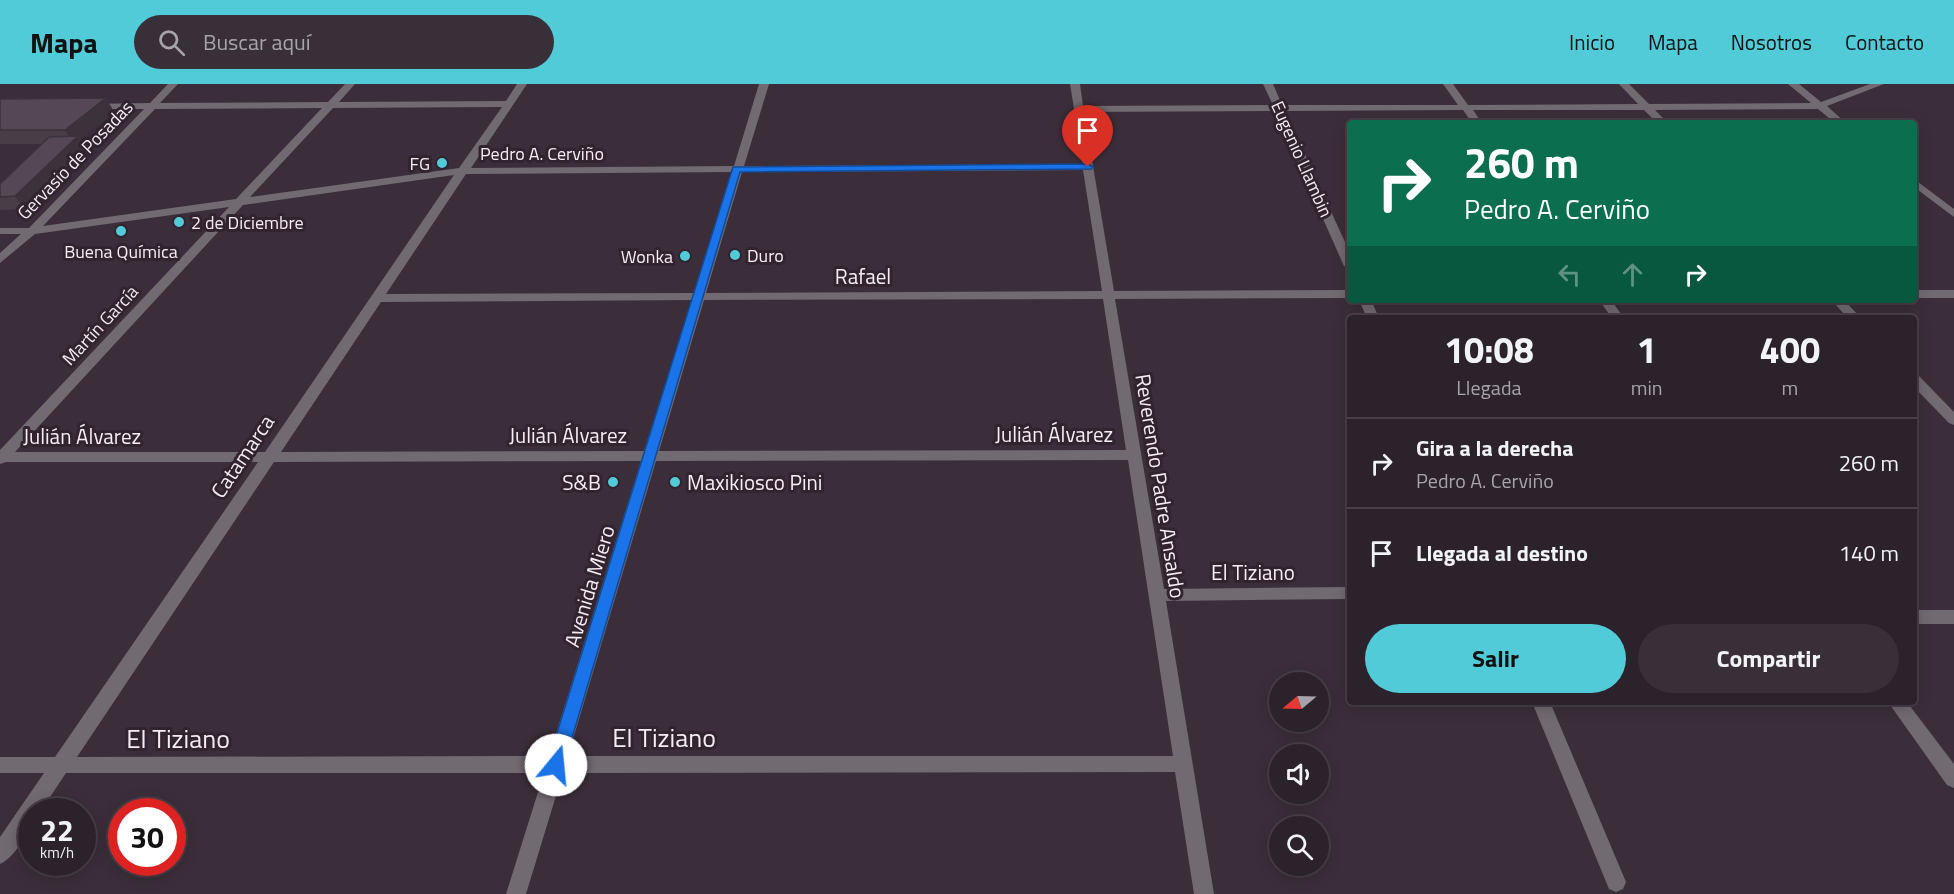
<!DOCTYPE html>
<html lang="es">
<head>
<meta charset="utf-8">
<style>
	:root { --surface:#2c222c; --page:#382f38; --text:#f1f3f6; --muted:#a6a4a9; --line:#483f48; --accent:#52cbd8 }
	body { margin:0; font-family:"Titillium Web",sans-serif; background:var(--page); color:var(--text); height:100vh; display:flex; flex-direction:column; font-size:22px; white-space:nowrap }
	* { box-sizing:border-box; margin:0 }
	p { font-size:20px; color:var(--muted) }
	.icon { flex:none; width:33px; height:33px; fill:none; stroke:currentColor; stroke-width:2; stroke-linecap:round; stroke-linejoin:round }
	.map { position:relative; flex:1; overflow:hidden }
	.panel { position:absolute; left:1347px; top:231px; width:570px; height:390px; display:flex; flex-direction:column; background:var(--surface); border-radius:6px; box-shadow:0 3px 15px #0003,0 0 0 2px var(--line) }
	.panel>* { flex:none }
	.guide { position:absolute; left:1347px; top:36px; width:570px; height:183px; border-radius:6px; box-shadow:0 3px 15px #0003,0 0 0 2px var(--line); background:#0b6e4f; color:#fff; overflow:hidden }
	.needle { width:39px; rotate:251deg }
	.tools { position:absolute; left:1269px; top:588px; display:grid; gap:12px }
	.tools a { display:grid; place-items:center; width:60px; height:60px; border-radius:50%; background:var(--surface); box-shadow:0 3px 15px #0003,0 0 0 2px var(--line); font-size:30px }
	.speed { position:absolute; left:18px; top:714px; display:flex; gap:12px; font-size:30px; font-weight:700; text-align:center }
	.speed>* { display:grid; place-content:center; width:78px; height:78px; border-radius:50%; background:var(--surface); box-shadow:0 3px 15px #0003,0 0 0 2px var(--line); line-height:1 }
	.speed small { font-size:15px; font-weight:400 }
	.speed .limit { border:9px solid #d22; background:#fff; color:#111 }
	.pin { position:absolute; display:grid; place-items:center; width:51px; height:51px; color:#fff; margin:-62px -26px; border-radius:50% 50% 50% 0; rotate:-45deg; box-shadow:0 0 6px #0007 }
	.pin .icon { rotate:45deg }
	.me { position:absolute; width:66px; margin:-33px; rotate:17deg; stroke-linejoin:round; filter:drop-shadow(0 0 4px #0008) }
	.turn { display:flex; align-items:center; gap:21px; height:126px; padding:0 18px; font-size:27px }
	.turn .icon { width:78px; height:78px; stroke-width:2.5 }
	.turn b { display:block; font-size:42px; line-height:51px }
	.lanes { display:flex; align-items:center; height:57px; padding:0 18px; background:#0003; justify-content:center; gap:30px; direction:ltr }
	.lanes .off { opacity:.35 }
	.eta { display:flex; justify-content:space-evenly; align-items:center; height:102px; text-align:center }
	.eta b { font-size:36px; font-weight:700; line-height:42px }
	.cta { display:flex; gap:12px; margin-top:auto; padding:12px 18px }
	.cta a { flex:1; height:69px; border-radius:36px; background:var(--accent); color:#111; font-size:24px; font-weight:700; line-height:69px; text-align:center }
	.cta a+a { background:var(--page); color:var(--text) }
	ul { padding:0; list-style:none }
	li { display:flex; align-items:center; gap:18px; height:90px; padding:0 18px; border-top:2px solid var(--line) }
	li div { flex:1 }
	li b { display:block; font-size:22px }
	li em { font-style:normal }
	header { display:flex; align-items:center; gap:36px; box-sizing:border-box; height:84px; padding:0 30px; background:var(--accent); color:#111 }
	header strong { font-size:28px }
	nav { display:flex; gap:33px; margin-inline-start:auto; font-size:21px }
	.search { width:420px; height:54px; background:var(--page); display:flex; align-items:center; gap:15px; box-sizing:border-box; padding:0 21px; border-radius:33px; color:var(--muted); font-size:22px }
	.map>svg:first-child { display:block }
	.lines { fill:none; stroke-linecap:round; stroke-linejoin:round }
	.street { fill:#716a70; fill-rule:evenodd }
	.wall { fill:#493d48 }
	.shaded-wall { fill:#3c323b }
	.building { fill:#554754; stroke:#3c323b; stroke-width:1.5 }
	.route { fill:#1a73e8; stroke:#114b97; stroke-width:1.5 }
	.poi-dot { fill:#52cbd8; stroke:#31242f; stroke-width:2 }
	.labels { text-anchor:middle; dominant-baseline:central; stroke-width:6; stroke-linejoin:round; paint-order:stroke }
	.far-street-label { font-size:18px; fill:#f5ecf4; stroke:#31242f }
	.far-poi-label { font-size:18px; fill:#f5ecf4; stroke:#31242f; text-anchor:end }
	.street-label { font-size:21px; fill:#f5ecf4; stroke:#31242f }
	.poi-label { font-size:21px; fill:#f5ecf4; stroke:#31242f; text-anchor:end }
	.near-street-label { font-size:26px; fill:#f5ecf4; stroke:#31242f }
</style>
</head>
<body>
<header>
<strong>Mapa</strong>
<div class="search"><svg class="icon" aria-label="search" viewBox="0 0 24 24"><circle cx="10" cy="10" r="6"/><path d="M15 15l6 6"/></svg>Buscar aquí</div>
<nav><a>Inicio</a><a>Mapa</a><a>Nosotros</a><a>Contacto</a></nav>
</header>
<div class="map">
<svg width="1954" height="810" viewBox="0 0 1954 810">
	<rect width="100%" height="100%" fill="#3b2e3a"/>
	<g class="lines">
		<g class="street">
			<path d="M 168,0 L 178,0 L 160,19 L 328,18 L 345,0 L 355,0 L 339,18 L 506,17 L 517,0 L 527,0 L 471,84 L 734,82 L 759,0 L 769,0 L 744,82 L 1083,80 L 1070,0 L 1080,0 L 1083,22 L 1273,21 L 1263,0 L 1273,0 L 1282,21 L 1458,21 L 1443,0 L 1453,0 L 1468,21 L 1638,20 L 1619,0 L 1629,0 L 1649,20 L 1811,19 L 1788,0 L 1799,0 L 1821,18 L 1870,0 L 1884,0 L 1827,22 L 1846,39 L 1835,39 L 1818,25 L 1655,26 L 1668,39 L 1657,39 L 1644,26 L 1473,26 L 1482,39 L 1472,39 L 1463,26 L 1285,27 L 1350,169 L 1350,186 L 1344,182 L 1275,27 L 1084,28 L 1114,207 L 1350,206 L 1350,214 L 1115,215 L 1164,505 L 1350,503 L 1350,515 L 1166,517 L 1214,810 L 1194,810 L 1175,688 L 563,689 L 526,810 L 506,810 L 544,689 L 66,689 L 40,728 L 32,728 C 32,744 16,773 0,780 L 0,753 L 44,689 L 0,689 L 0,673 L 55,673 L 258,378 L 6,378 L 0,380 L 0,366 L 229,123 L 35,150 L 0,179 L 0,169 L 21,150 L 0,150 L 0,144 L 29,144 L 144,25 L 90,25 L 85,22 L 87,20 L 150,19 ZM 502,23 L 459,84 L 250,113 L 333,24 ZM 322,24 L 236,115 L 43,142 L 155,25 ZM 1083,86 L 1102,207 L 706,209 L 742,88 ZM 732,88 L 694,209 L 386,210 L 466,90 ZM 454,91 L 265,368 L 15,368 L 243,121 ZM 1103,215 L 1126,366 L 659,367 L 704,216 ZM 692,216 L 644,367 L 281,368 L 381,218 ZM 1128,376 L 1173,672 L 568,672 L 656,377 ZM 641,377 L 549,672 L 77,673 L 274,378 Z"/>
			<polygon points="1914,95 1954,125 1954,133 1914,103"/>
			<rect x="1914" y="206" width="40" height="8"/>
			<polygon points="1359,216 1371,216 1379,234 1367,234"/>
			<polygon points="1599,216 1611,216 1624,234 1612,234"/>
			<polygon points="1831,216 1844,216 1861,234 1848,234"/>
			<polygon points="1914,291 1919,292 1954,328 1954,341 1949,339 1914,303"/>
			<rect x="1914" y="526" width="40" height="14"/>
			<polygon points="1532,618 1550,618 1626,798 1623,805 1616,808 1609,805"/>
			<polygon points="1888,618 1907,618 1954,680 1954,704 1947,701"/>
		</g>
	</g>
	<polygon class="wall" points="106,14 114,28 80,55 86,64 24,125 0,126 0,100 42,60 0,60 0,15"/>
	<polygon class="shaded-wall" points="106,14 114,28 80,55 86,64 24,125 15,112 72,57 65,46"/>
	<g class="building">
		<polygon points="106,14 65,46 0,46 0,15"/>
		<polygon points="78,52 15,112 0,113 0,100 49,53"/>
	</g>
	<polygon class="route" points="1088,80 1093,83 1091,85 740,88 564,681 562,686 556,688 550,686 547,681 733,83"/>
	<g class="poi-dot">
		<circle cx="442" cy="79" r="6"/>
		<circle cx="179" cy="138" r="6"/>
		<circle cx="121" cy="147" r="6"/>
		<circle cx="735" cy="171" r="6"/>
		<circle cx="685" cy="172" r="6"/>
		<circle cx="613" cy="398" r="6"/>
		<circle cx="675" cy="398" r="6"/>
	</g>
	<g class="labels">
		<g class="far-street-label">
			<text x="542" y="69">Pedro A. Cerviño</text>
			<text transform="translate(1302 75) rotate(66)">Eugenio Llambin</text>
			<text transform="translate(75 76) rotate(-46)">Gervasio de Posadas</text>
			<text transform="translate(100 241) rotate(-47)">Martín García</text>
		</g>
		<g class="far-poi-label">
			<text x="430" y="79">FG</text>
			<text x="191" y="138" text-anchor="start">2 de Diciembre</text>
			<text x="121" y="167" text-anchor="middle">Buena Química</text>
			<text x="747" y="171" text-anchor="start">Duro</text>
			<text x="673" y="172">Wonka</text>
		</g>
		<g class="street-label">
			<text x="863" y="192">Rafael</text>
			<text x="1054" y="350">Julián Álvarez</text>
			<text x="568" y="351">Julián Álvarez</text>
			<text x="82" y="352">Julián Álvarez</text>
			<text transform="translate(242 372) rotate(-56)">Catamarca</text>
			<text transform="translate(1161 402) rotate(81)">Reverendo Padre Ansaldo</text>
			<text x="1253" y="488">El Tiziano</text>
			<text transform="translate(589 502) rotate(-73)">Avenida Miero</text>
		</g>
		<g class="poi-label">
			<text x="601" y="398">S&amp;B</text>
			<text x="687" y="398" text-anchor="start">Maxikiosco Pini</text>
		</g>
		<g class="near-street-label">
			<text x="664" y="653">El Tiziano</text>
			<text x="178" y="654">El Tiziano</text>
		</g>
	</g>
</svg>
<div class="tools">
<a><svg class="needle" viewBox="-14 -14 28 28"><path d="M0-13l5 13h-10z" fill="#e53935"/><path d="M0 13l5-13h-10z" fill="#a6a4a9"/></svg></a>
<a><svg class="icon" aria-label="sound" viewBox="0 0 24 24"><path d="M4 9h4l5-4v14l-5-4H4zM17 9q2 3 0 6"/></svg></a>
<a><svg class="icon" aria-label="search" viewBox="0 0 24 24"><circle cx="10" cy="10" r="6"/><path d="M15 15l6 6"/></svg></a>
</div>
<div class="speed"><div>22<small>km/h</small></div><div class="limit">30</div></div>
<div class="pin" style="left:1088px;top:83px;background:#d93025"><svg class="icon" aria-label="arrive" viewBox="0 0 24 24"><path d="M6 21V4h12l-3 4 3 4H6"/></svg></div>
<svg class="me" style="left:556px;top:681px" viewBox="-20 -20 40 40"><circle r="19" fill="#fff"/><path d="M0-13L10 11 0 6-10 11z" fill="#1a73e8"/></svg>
<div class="guide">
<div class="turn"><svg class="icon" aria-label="right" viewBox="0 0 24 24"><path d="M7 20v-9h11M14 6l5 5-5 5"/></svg><div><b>260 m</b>Pedro A. Cerviño</div></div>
<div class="lanes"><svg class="icon off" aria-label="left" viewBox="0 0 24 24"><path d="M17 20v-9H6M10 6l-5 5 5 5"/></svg><svg class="icon off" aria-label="ahead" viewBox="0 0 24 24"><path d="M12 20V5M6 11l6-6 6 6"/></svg><svg class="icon" aria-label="right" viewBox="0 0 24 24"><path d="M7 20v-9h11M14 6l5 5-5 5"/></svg></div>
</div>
<section class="panel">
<div class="eta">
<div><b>10:08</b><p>Llegada</p></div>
<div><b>1</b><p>min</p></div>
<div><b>400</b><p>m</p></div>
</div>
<ul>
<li><svg class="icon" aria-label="right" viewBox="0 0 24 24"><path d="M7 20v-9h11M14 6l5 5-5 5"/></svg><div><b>Gira a la derecha</b><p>Pedro A. Cerviño</p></div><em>260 m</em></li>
<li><svg class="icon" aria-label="arrive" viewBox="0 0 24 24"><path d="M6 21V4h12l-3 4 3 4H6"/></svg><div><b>Llegada al destino</b></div><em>140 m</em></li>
</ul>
<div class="cta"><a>Salir</a><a>Compartir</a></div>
</section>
</div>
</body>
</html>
